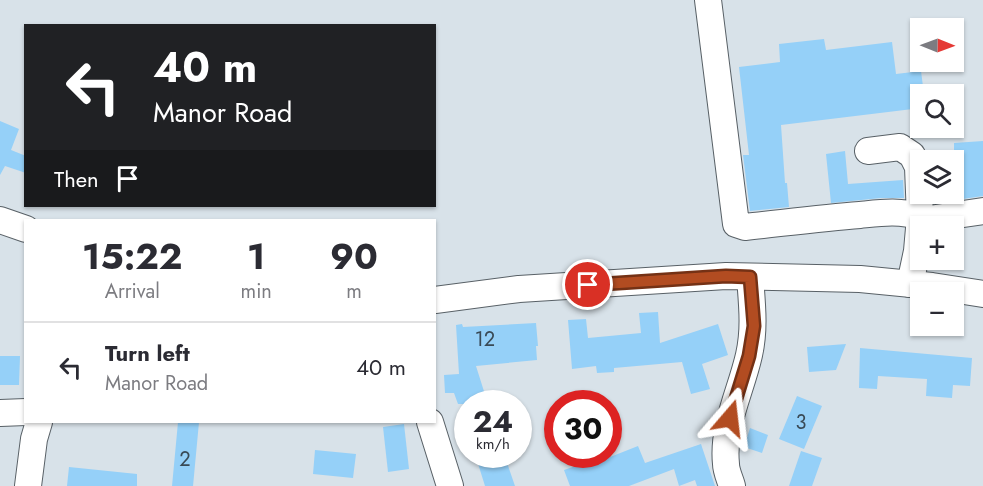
<!DOCTYPE html>
<html lang="en">
<head>
<meta charset="utf-8">
<style>
	:root { --surface:#fff; --page:#f7f7f7; --text:#2b2b33; --muted:#7c7c81; --line:#e1e1e2 }
	body { margin:0; font-family:Jost,sans-serif; background:var(--page); color:var(--text); height:100vh; display:flex; flex-direction:column; font-size:22px; white-space:nowrap }
	* { box-sizing:border-box; margin:0 }
	p { font-size:20px; color:var(--muted) }
	.icon { flex:none; width:33px; height:33px; fill:none; stroke:currentColor; stroke-width:2; stroke-linecap:round; stroke-linejoin:round }
	.map { position:relative; flex:1; overflow:hidden }
	.side { position:absolute; left:24px; top:219px; width:412px; height:204px; display:flex; flex-direction:column; background:var(--surface); border-radius:0px; box-shadow:0 2px 4px #0004 }
	.side>* { flex:none }
	.hud { position:absolute; left:24px; top:24px; width:412px; height:183px; border-radius:0px; box-shadow:0 2px 4px #0004; background:#202124; color:#fff; overflow:hidden }
	.needle { width:39px; rotate:91deg }
	.fabs { position:absolute; left:910px; top:18px; display:grid; gap:12px }
	.fabs a { display:grid; place-items:center; width:54px; height:54px; border-radius:0px; background:var(--surface); box-shadow:0 2px 4px #0004; font-size:30px }
	.speed { position:absolute; left:454px; top:390px; display:flex; gap:12px; font-size:30px; font-weight:700; text-align:center }
	.speed>* { display:grid; place-content:center; width:78px; height:78px; border-radius:50%; background:var(--surface); box-shadow:0 2px 4px #0004; line-height:1 }
	.speed small { font-size:15px; font-weight:400 }
	.speed .limit { border:9px solid #d22; background:#fff; color:#111 }
	.pin { position:absolute; display:grid; place-items:center; width:51px; height:51px; color:#fff; margin:-26px; border:3px solid #fff; border-radius:50%; box-shadow:0 2px 6px #0007 }
	.me { position:absolute; width:66px; margin:-33px; rotate:17deg; stroke-linejoin:round; filter:drop-shadow(0 0 4px #0008) }
	.turn { display:flex; align-items:center; gap:21px; height:126px; padding:0 30px; font-size:27px }
	.turn .icon { width:78px; height:78px; stroke-width:2.5 }
	.turn b { display:block; font-size:42px; line-height:51px }
	.then { display:flex; align-items:center; height:57px; padding:0 30px; background:#0003; gap:12px; font-size:22px }
	.eta { display:flex; justify-content:space-evenly; align-items:center; height:102px; text-align:center }
	.eta b { font-size:36px; font-weight:700; line-height:42px }
	ul { padding:0; list-style:none }
	li { display:flex; align-items:center; gap:18px; height:90px; padding:0 30px; border-top:2px solid var(--line) }
	li div { flex:1 }
	li b { display:block; font-size:22px }
	li em { font-style:normal }
	.map>svg:first-child { display:block }
	.building { fill:#95d0f8 }
	.lines { fill:none; stroke-linecap:round; stroke-linejoin:round }
	.minor-casing { stroke:#586066; stroke-width:28 }
	.minor { stroke:#fff; stroke-width:26 }
	.route-casing { stroke:#743115; stroke-width:15 }
	.route { stroke:#b24c21; stroke-width:10 }
	.labels { text-anchor:middle; dominant-baseline:central; stroke-width:6; stroke-linejoin:round; paint-order:stroke }
	.number-label { font-size:20px; fill:#394a56 }
</style>
</head>
<body>
<div class="map">
<svg width="983" height="486" viewBox="0 0 983 486">
	<rect width="100%" height="100%" fill="#d8e2e9"/>
	<g class="building">
		<polygon points="824,39 826,50 892,42 896,74 921,71 924,94 921,94 921,108 781,125 785,183 787,183 789,207 750,211 743,155 749,155 739,67 780,62 779,44"/>
		<polygon points="0,121 19,129 11,150 26,156 26,173 5,166 0,175"/>
		<polygon points="983,141 983,196 936,203 935,194 954,194 954,143"/>
		<polygon points="845,151 848,184 903,180 904,198 881,198 831,203 826,154"/>
		<polygon points="658,312 660,343 718,324 728,355 702,364 710,389 691,394 682,362 614,368 614,372 597,373 596,366 572,369 568,320 586,319 588,338 641,333 639,313"/>
		<polygon points="536,323 538,346 536,346 537,360 476,366 488,404 458,404 454,393 445,393 444,375 459,374 456,325 462,324 463,327"/>
		<polygon points="846,344 836,370 809,372 807,347"/>
		<polygon points="860,348 972,358 970,386 953,385 952,398 926,396 927,379 878,376 877,389 859,388"/>
		<polygon points="0,356 20,356 19,385 0,385"/>
		<polygon points="797,396 822,406 804,449 779,439"/>
		<polygon points="178,422 199,422 193,486 172,486"/>
		<polygon points="404,424 409,469 388,472 383,427"/>
		<polygon points="750,428 768,435 762,453 744,447"/>
		<polygon points="701,444 715,486 697,486 695,480 679,486 674,469 629,486 570,486 564,470 593,460 595,463 638,446 645,463"/>
		<polygon points="315,450 356,454 353,478 313,474"/>
		<polygon points="801,451 822,458 812,486 789,486"/>
		<polygon points="475,454 504,454 515,486 485,486"/>
		<polygon points="69,467 137,474 137,486 67,486"/>
	</g>
	<g class="lines">
		<defs>
			<g id="minor">
				<path d="M 708,0 L 736,224 L 745,227 C 783,223 822,218 860,215 C 880,213 900,210 920,217 L 918,167 L 912,155 L 900,147 L 868,151"/>
				<polyline points="0,220 26,229"/>
				<polyline points="910,284 917,251 920,217 929,219 983,211"/>
				<polyline points="435,300 519,289 726,276 860,279 932,286 983,294"/>
				<polyline points="0,413 26,412"/>
				<polyline points="430,422 450,486"/>
				<polyline points="28,486 34,439 39,422"/>
				<path d="M 732,486 C 730,479 726,471 726,464 C 722,426 741,391 749,355 C 755,329 752,304 750,277"/>
			</g>
		</defs>
		<use href="#minor" class="minor-casing"/>
		<use href="#minor" class="minor"/>
	</g>
	<g class="lines">
		<defs>
			<polyline id="route" points="588,285 726,276 750,277 754,326 749,356 730,418"/>
		</defs>
		<use href="#route" class="route-casing"/>
		<use href="#route" class="route"/>
	</g>
	<g class="labels">
		<g class="number-label">
			<text x="485" y="339">12</text>
			<text x="801" y="422">3</text>
			<text x="185" y="459">2</text>
		</g>
	</g>
</svg>
<div class="fabs">
<a><svg class="needle" viewBox="-14 -14 28 28"><path d="M0-13l5 13h-10z" fill="#e53935"/><path d="M0 13l5-13h-10z" fill="#7c7c81"/></svg></a>
<a><svg class="icon" aria-label="search" viewBox="0 0 24 24"><circle cx="10" cy="10" r="6"/><path d="M15 15l6 6"/></svg></a>
<a><svg class="icon" aria-label="layers" viewBox="0 0 24 24"><path d="M12 4l9 5-9 5-9-5zM3 14l9 5 9-5"/></svg></a>
<a>+</a>
<a>−</a>
</div>
<div class="speed"><div>24<small>km/h</small></div><div class="limit">30</div></div>
<div class="pin" style="left:588px;top:285px;background:#d93025"><svg class="icon" aria-label="arrive" viewBox="0 0 24 24"><path d="M6 21V4h12l-3 4 3 4H6"/></svg></div>
<svg class="me" style="left:730px;top:418px" viewBox="-20 -20 40 40"><path d="M0-17L14 15 0 8-14 15z" fill="#b24c21" stroke="#fff" stroke-width="4"/></svg>
<div class="hud">
<div class="turn"><svg class="icon" aria-label="left" viewBox="0 0 24 24"><path d="M17 20v-9H6M10 6l-5 5 5 5"/></svg><div><b>40 m</b>Manor Road</div></div>
<div class="then">Then<svg class="icon" aria-label="arrive" viewBox="0 0 24 24"><path d="M6 21V4h12l-3 4 3 4H6"/></svg></div>
</div>
<section class="side">
<div class="eta">
<div><b>15:22</b><p>Arrival</p></div>
<div><b>1</b><p>min</p></div>
<div><b>90</b><p>m</p></div>
</div>
<ul>
<li><svg class="icon" aria-label="left" viewBox="0 0 24 24"><path d="M17 20v-9H6M10 6l-5 5 5 5"/></svg><div><b>Turn left</b><p>Manor Road</p></div><em>40 m</em></li>
</ul>
</section>
</div>
</body>
</html>
